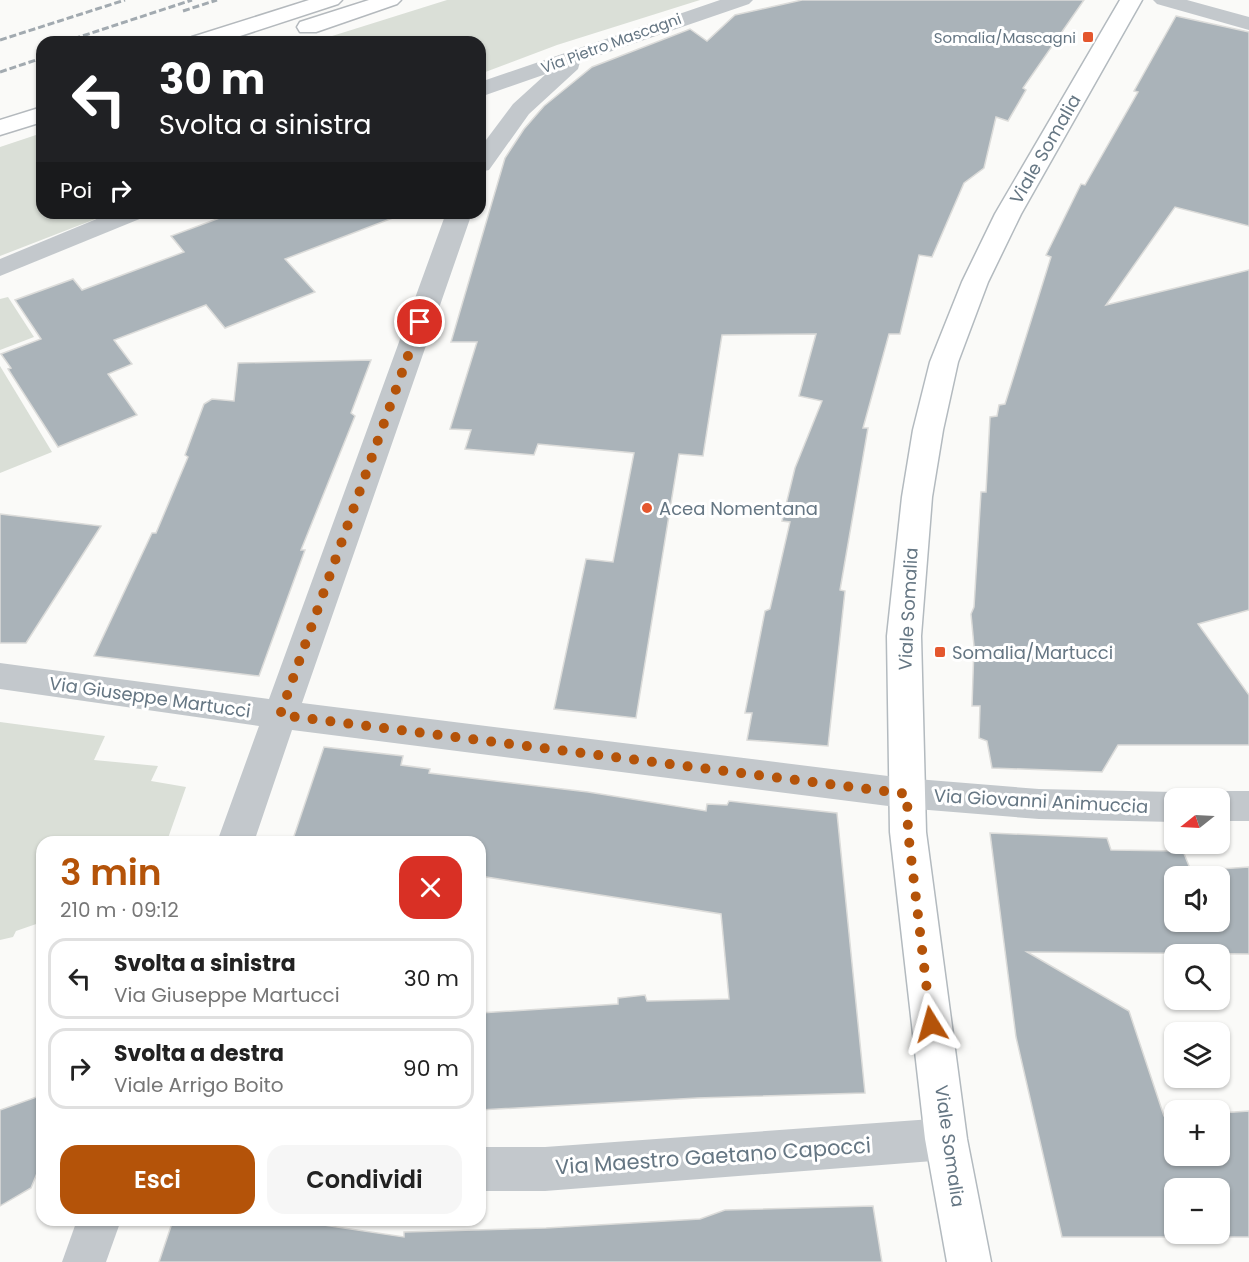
<!DOCTYPE html>
<html lang="it">
<head>
<meta charset="utf-8">
<style>
	:root { --surface:#fff; --page:#f6f6f6; --text:#222; --muted:#767676; --line:#e0e0e0; --accent:#b45309 }
	body { margin:0; font-family:Poppins,sans-serif; background:var(--page); color:var(--text); height:100vh; display:flex; flex-direction:column; font-size:22px; white-space:nowrap }
	* { box-sizing:border-box; margin:0 }
	p { font-size:20px; color:var(--muted) }
	.icon { flex:none; width:33px; height:33px; fill:none; stroke:currentColor; stroke-width:2; stroke-linecap:round; stroke-linejoin:round }
	.map { position:relative; flex:1; overflow:hidden }
	.panel { position:absolute; left:36px; top:836px; width:450px; height:390px; display:flex; flex-direction:column; background:var(--surface); border-radius:18px; box-shadow:0 2px 4px #0004 }
	.panel>* { flex:none }
	.guide { position:absolute; left:36px; top:36px; width:450px; height:183px; border-radius:18px; box-shadow:0 2px 4px #0004; background:#202124; color:#fff; overflow:hidden }
	.needle { width:39px; rotate:252deg }
	.buttons { position:absolute; left:1164px; top:788px; display:grid; gap:12px }
	.buttons a { display:grid; place-items:center; width:66px; height:66px; border-radius:12px; background:var(--surface); box-shadow:0 2px 4px #0004; font-size:30px }
	.pin { position:absolute; display:grid; place-items:center; width:51px; height:51px; color:#fff; margin:-26px; border:3px solid #fff; border-radius:50%; box-shadow:0 2px 6px #0007 }
	.me { position:absolute; width:66px; margin:-33px; rotate:352deg; stroke-linejoin:round; filter:drop-shadow(0 0 4px #0008) }
	.turn { display:flex; align-items:center; gap:21px; height:126px; padding:0 24px; font-size:27px }
	.turn .icon { width:78px; height:78px; stroke-width:2.5 }
	.turn b { display:block; font-size:42px; line-height:51px }
	.then { display:flex; align-items:center; height:57px; padding:0 24px; background:#0003; gap:12px; font-size:22px }
	.round { display:grid; place-items:center; flex:none; width:63px; height:63px; border-radius:18px; background:var(--page) }
	.summary { display:flex; align-items:center; justify-content:space-between; height:102px; padding:0 24px }
	h1 { font-size:36px; font-weight:600; line-height:45px; color:var(--accent) }
	.primary-button { display:flex; gap:12px; margin-top:auto; padding:12px 24px }
	.primary-button a { flex:1; height:69px; border-radius:18px; background:var(--accent); color:#fff; font-size:24px; font-weight:600; line-height:69px; text-align:center }
	.primary-button a+a { background:var(--page); color:var(--text) }
	ul { padding:0; list-style:none }
	li { display:flex; align-items:center; gap:18px; height:81px; margin:0 12px 9px; padding:0 12px; border:3px solid var(--line); border-radius:18px }
	li div { flex:1 }
	li b { display:block; font-size:22px }
	li em { font-style:normal }
	.map>svg:first-child { display:block }
	.green { fill:#dadfd7 }
	.building { fill:#aab3b9; stroke:#dcdcda; stroke-width:1.5; fill-rule:evenodd }
	.lines { fill:none; stroke-linecap:round; stroke-linejoin:round }
	.secondary-casing { stroke:#b3babf; stroke-width:3 }
	.highway-casing { stroke:#b4b9bd; stroke-width:3 }
	.street { fill:#c3c8cc; fill-rule:evenodd }
	.secondary { fill:#fff; fill-rule:evenodd }
	.highway { fill:#fff; fill-rule:evenodd }
	.rail { stroke:#a2aab0; stroke-width:3; stroke-dasharray:7 3; stroke-linecap:butt }
	.route { stroke:#b45309; stroke-width:10; stroke-dasharray:0 18 }
	.poi-dot { fill:#e4572e; stroke:#fff; stroke-width:2 }
	.labels { text-anchor:middle; dominant-baseline:central; stroke-width:6; stroke-linejoin:round; paint-order:stroke }
	.far-poi-label { font-size:15px; fill:#657683; stroke:#fff; text-anchor:end }
	.far-street-label { font-size:15px; fill:#657683; stroke:#fff }
	.street-label { font-size:18px; fill:#657683; stroke:#fff }
	.poi-label { font-size:18px; fill:#657683; stroke:#fff; text-anchor:start }
	.near-street-label { font-size:21px; fill:#657683; stroke:#fff }
</style>
</head>
<body>
<div class="map">
<svg width="1249" height="1262" viewBox="0 0 1249 1262">
	<rect width="100%" height="100%" fill="#fafaf8"/>
	<g class="green">
		<polygon points="447,0 700,0 557,45 480,74 480,42 313,42"/>
		<polygon points="42,133 42,213 111,213 0,256 0,147"/>
		<polygon points="8,297 34,337 0,350 0,299"/>
		<polygon points="0,366 52,452 0,473"/>
		<polygon points="0,722 105,736 94,760 158,766 151,781 186,787 167,841 42,842 42,922 16,931 13,937 0,940"/>
	</g>
	<g class="building">
		<polygon points="802,0 1084,0 1023,88 1026,90 1008,121 996,117 984,168 964,183 932,257 919,255 900,334 889,334 863,428 868,428 840,590 845,591 828,746 747,740 752,713 745,713 765,611 770,609 790,522 782,521 795,468 822,401 799,396 816,334 722,335 703,456 679,454 636,718 554,709 586,559 613,562 634,453 538,444 534,455 465,449 471,430 450,429 477,342 451,342 505,158 524,129 544,106 592,67 690,29 707,41 735,15"/>
		<polygon points="1176,16 1249,32 1249,226 1175,207 1106,305 1249,270 1249,610 1198,624 1249,695 1249,745 1118,745 1102,772 992,768 987,741 979,738 980,706 972,706 974,646 971,614 974,607 981,492 986,492 990,417 997,416 999,405 1005,404 1051,257 1046,255 1081,184 1085,185 1138,92 1134,91"/>
		<polygon points="233,213 398,213 398,216 285,259 315,292 225,328 206,305 114,340 132,364 108,374 137,415 58,447 8,369 11,368 1,354 41,339 15,300 73,279 82,290 184,252 171,236"/>
		<polygon points="371,360 351,413 355,416 301,550 305,550 259,676 94,656 152,533 156,533 188,457 185,455 204,404 212,399 234,401 238,363"/>
		<polygon points="0,514 101,526 26,643 0,643"/>
		<polygon points="324,747 403,756 401,765 430,769 429,773 588,792 706,811 707,804 727,805 729,801 837,813 865,1093 697,1098 480,1110 480,1013 618,1004 618,998 645,995 647,1001 729,999 721,914 480,876 480,842 292,842"/>
		<path d="M 990,833 L 1107,838 L 1111,850 L 1183,851 L 1191,871 L 1249,867 L 1249,954 L 1027,952 L 1129,1011 L 1164,1116 L 1174,1116 L 1174,1155 L 1220,1155 L 1220,1113 L 1249,1111 L 1249,1237 L 1062,1237 L 1016,1037 ZM 1174,876 L 1220,876 L 1220,921 L 1174,921 ZM 1174,1188 L 1220,1188 L 1220,1233 L 1174,1233 Z"/>
		<polygon points="42,1095 42,1161 31,1188 0,1206 0,1110"/>
		<polygon points="873,1206 882,1262 159,1262 173,1220 290,1220 404,1237 404,1232 546,1228 700,1219 725,1210"/>
	</g>
	<g class="lines">
		<defs>
			<polygon id="secondary" points="1120,0 1142,0 1021,214 988,282 958,362 943,430 932,497 921,636 926,832 967,1139 991,1262 947,1262 925,1139 890,832 887,636 902,497 913,430 930,362 962,282 995,214"/>
			<g id="highway">
				<polygon points="309,0 342,0 338,4 222,42 189,42 192,37"/>
				<polygon points="369,0 401,0 397,4 316,32 300,32 297,27 300,22"/>
				<polygon points="42,107 42,122 0,135 0,120"/>
			</g>
		</defs>
		<use href="#secondary" class="secondary-casing"/>
		<use href="#highway" class="highway-casing"/>
		<g class="street">
			<polygon points="720,0 753,0 749,4 580,62 578,69 529,114 489,170 480,172 480,148 513,104 546,74 480,97 480,82"/>
			<polygon points="1153,0 1187,0 1249,17 1249,30 1157,4"/>
			<polygon points="111,213 146,213 142,218 0,276 0,259"/>
			<polygon points="446,213 472,213 302,703 904,778 1039,789 1174,792 1188,798 1174,798 1174,822 1039,819 904,808 292,730 254,842 217,842 259,726 0,689 0,663 269,699"/>
			<polygon points="1220,791 1249,791 1249,821 1220,821 1220,798 1206,798"/>
			<polygon points="946,1118 961,1124 967,1139 961,1154 946,1160 545,1191 480,1191 480,1147 545,1147"/>
			<polygon points="77,1220 121,1220 106,1262 62,1262"/>
		</g>
		<use href="#secondary" class="secondary"/>
		<use href="#highway" class="highway"/>
		<g class="rail">
			<polyline points="183,11 217,0"/>
			<polyline points="0,40 125,0"/>
			<polyline points="64,42 192,0"/>
			<polyline points="0,72 42,58"/>
		</g>
	</g>
	<g class="lines">
		<polyline class="route" points="420,322 280,715 907,794 908,832 931,1024"/>
	</g>
	<g class="poi-dot">
		<rect x="1082" y="31" width="12" height="12" rx="3"/>
		<circle cx="647" cy="508" r="6"/>
		<rect x="934" y="646" width="12" height="12" rx="3"/>
	</g>
	<g class="labels">
		<g class="far-poi-label">
			<text x="1076" y="37">Somalia/Mascagni</text>
		</g>
		<g class="far-street-label">
			<text transform="translate(611 43) rotate(-20)">Via Pietro Mascagni</text>
		</g>
		<g class="street-label">
			<text transform="translate(1045 149) rotate(-60)">Viale Somalia</text>
			<text transform="translate(908 609) rotate(-87)">Viale Somalia</text>
			<text transform="translate(150 697) rotate(8)">Via Giuseppe Martucci</text>
			<text transform="translate(1041 801) rotate(3)">Via Giovanni Animuccia</text>
			<text transform="translate(950 1146) rotate(82)">Viale Somalia</text>
		</g>
		<g class="poi-label">
			<text x="659" y="508">Acea Nomentana</text>
			<text x="952" y="652">Somalia/Martucci</text>
		</g>
		<g class="near-street-label">
			<text transform="translate(713 1156) rotate(-4)">Via Maestro Gaetano Capocci</text>
		</g>
	</g>
</svg>
<div class="buttons">
<a><svg class="needle" viewBox="-14 -14 28 28"><path d="M0-13l5 13h-10z" fill="#e53935"/><path d="M0 13l5-13h-10z" fill="#767676"/></svg></a>
<a><svg class="icon" aria-label="sound" viewBox="0 0 24 24"><path d="M4 9h4l5-4v14l-5-4H4zM17 9q2 3 0 6"/></svg></a>
<a><svg class="icon" aria-label="search" viewBox="0 0 24 24"><circle cx="10" cy="10" r="6"/><path d="M15 15l6 6"/></svg></a>
<a><svg class="icon" aria-label="layers" viewBox="0 0 24 24"><path d="M12 4l9 5-9 5-9-5zM3 14l9 5 9-5"/></svg></a>
<a>+</a>
<a>−</a>
</div>
<div class="pin" style="left:420px;top:322px;background:#d93025"><svg class="icon" aria-label="arrive" viewBox="0 0 24 24"><path d="M6 21V4h12l-3 4 3 4H6"/></svg></div>
<svg class="me" style="left:931px;top:1024px" viewBox="-20 -20 40 40"><path d="M0-17L14 15 0 8-14 15z" fill="#b45309" stroke="#fff" stroke-width="4"/></svg>
<div class="guide">
<div class="turn"><svg class="icon" aria-label="left" viewBox="0 0 24 24"><path d="M17 20v-9H6M10 6l-5 5 5 5"/></svg><div><b>30 m</b>Svolta a sinistra</div></div>
<div class="then">Poi<svg class="icon" aria-label="right" viewBox="0 0 24 24"><path d="M7 20v-9h11M14 6l5 5-5 5"/></svg></div>
</div>
<section class="panel">
<div class="summary"><div><h1>3 min</h1><p>210 m · 09:12</p></div><a class="round" style="background:#d93025;color:#fff"><svg class="icon" aria-label="close" viewBox="0 0 24 24"><path d="M6 6l12 12M18 6L6 18"/></svg></a></div>
<ul>
<li><svg class="icon" aria-label="left" viewBox="0 0 24 24"><path d="M17 20v-9H6M10 6l-5 5 5 5"/></svg><div><b>Svolta a sinistra</b><p>Via Giuseppe Martucci</p></div><em>30 m</em></li>
<li><svg class="icon" aria-label="right" viewBox="0 0 24 24"><path d="M7 20v-9h11M14 6l5 5-5 5"/></svg><div><b>Svolta a destra</b><p>Viale Arrigo Boito</p></div><em>90 m</em></li>
</ul>
<div class="primary-button"><a>Esci</a><a>Condividi</a></div>
</section>
</div>
</body>
</html>
